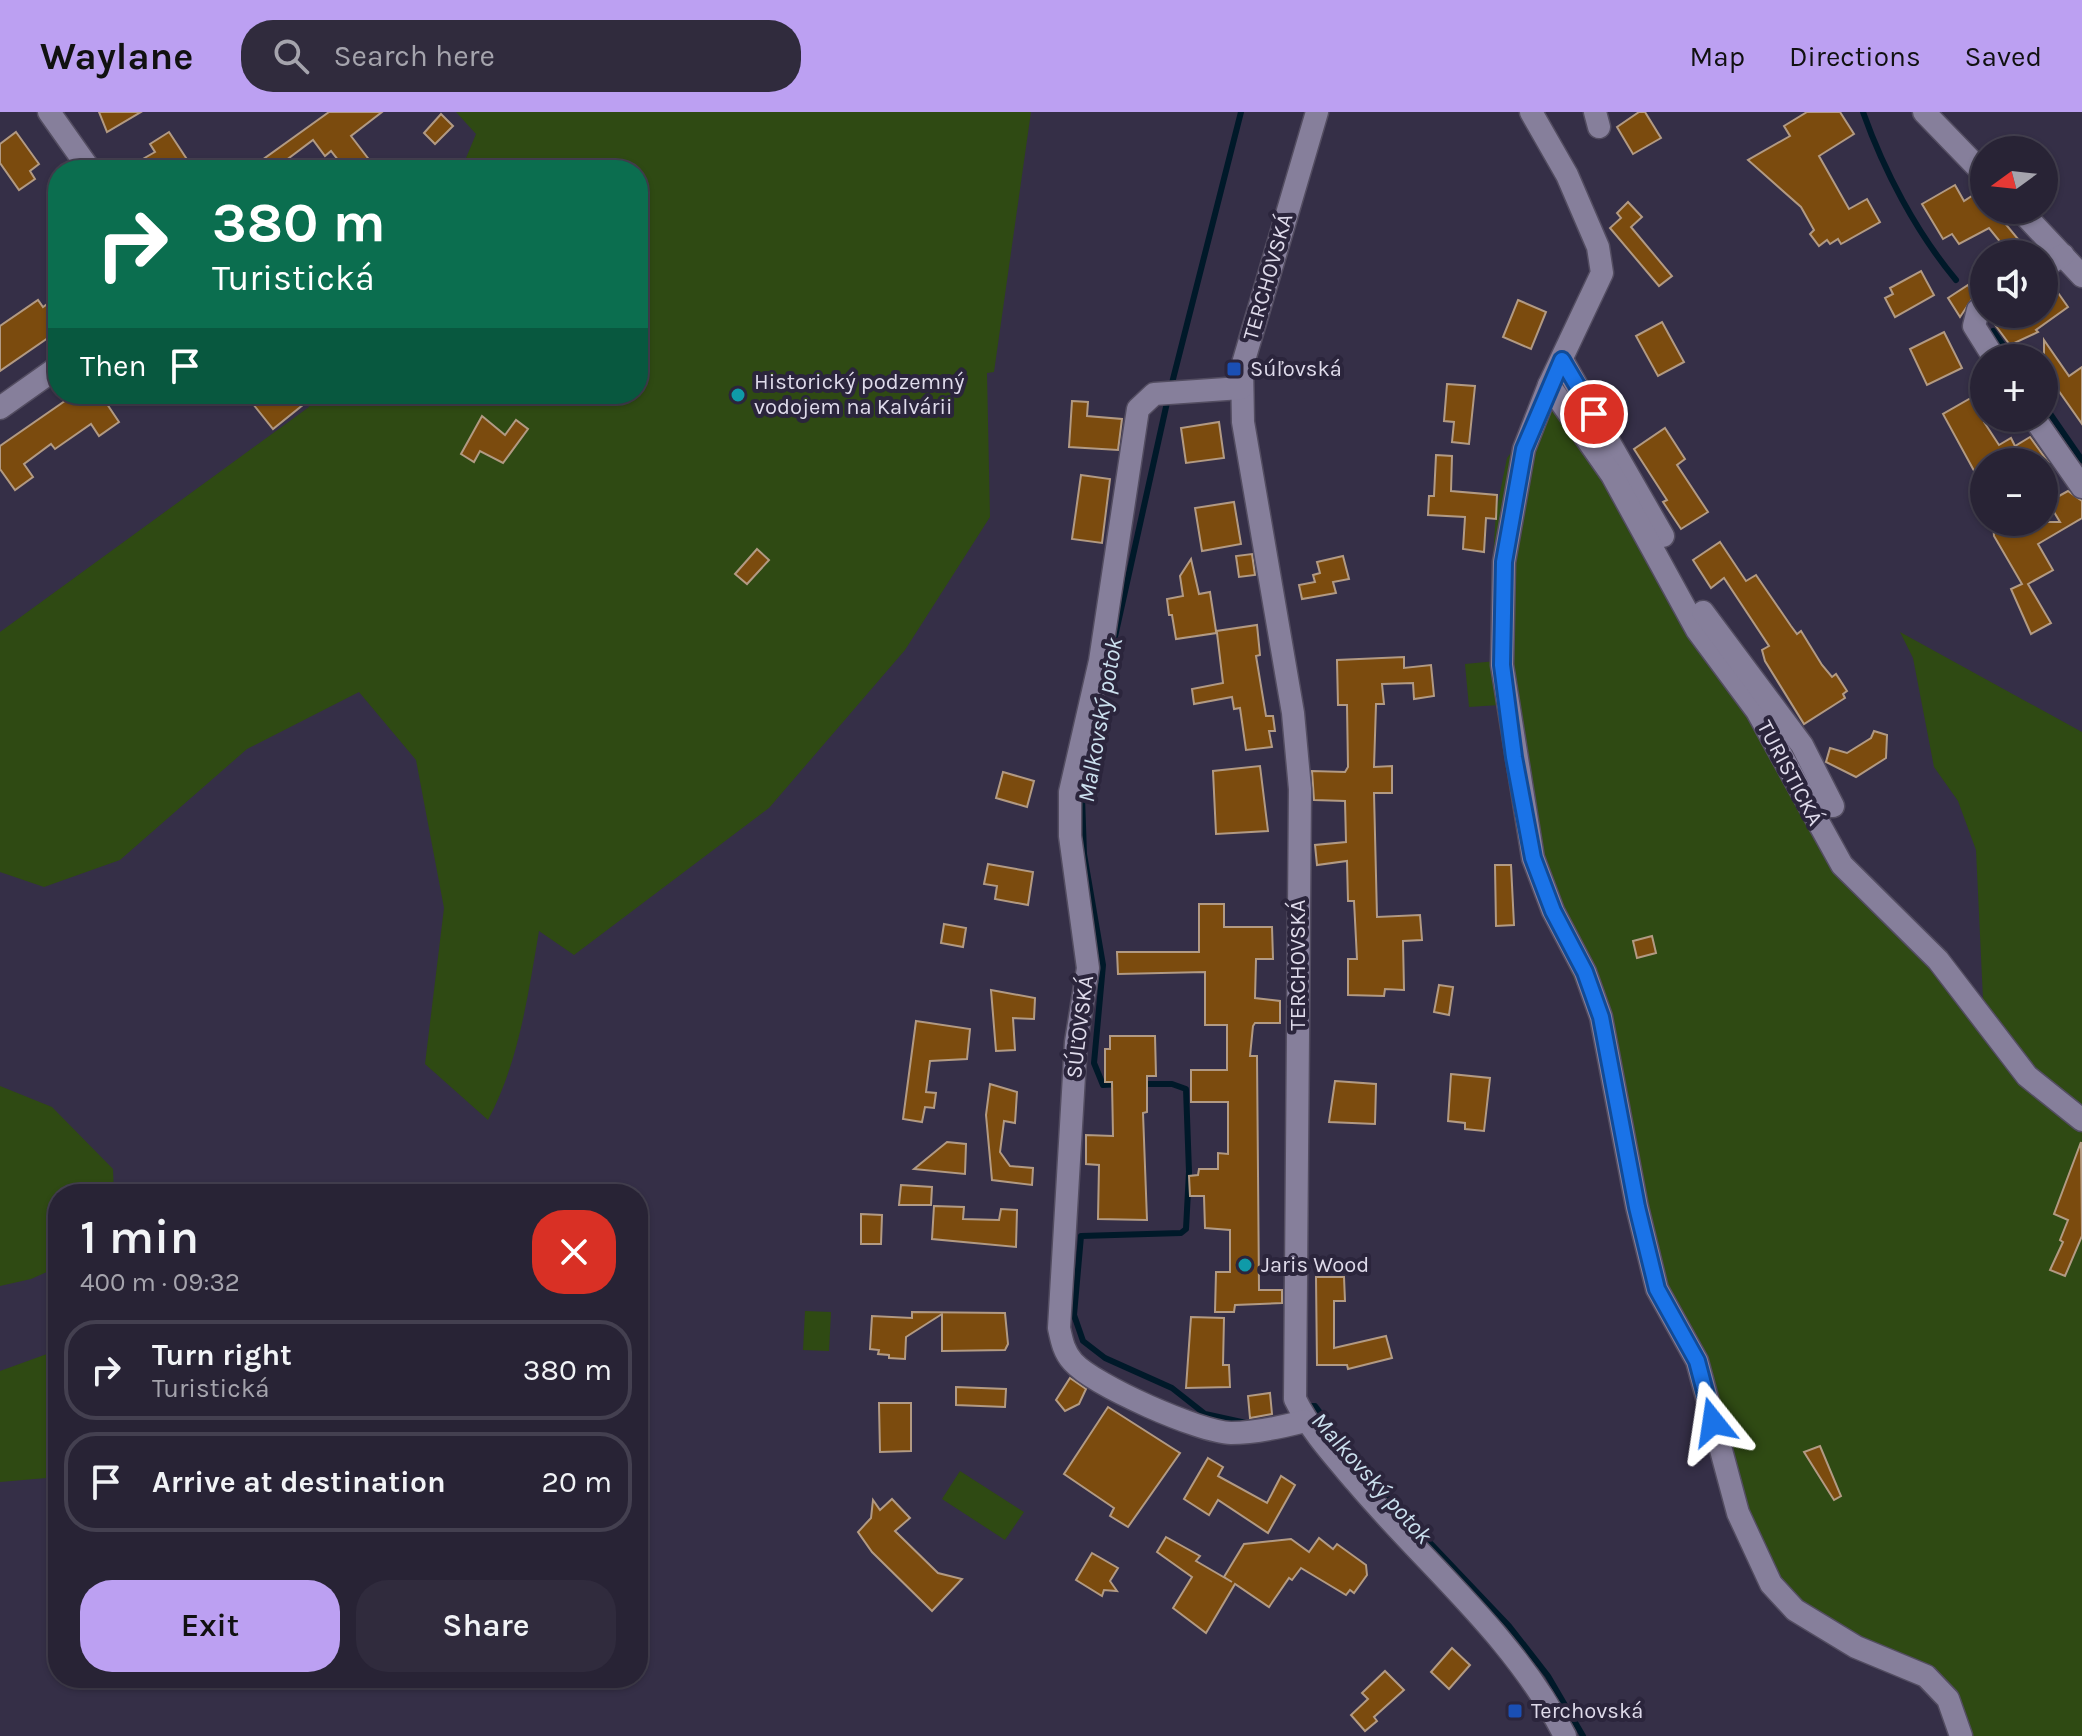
<!DOCTYPE html>
<html lang="en">
<head>
<meta charset="utf-8">
<style>
	:root { --surface:#282335; --page:#302b3d; --text:#f1f3f6; --muted:#a5a4ad; --line:#444050; --accent:#bca0f2 }
	body { margin:0; font-family:Karla,sans-serif; background:var(--page); color:var(--text); height:100vh; display:flex; flex-direction:column; font-size:30px; white-space:nowrap }
	* { box-sizing:border-box; margin:0 }
	p { font-size:26px; color:var(--muted) }
	.icon { flex:none; width:44px; height:44px; fill:none; stroke:currentColor; stroke-width:2; stroke-linecap:round; stroke-linejoin:round }
	.map { position:relative; flex:1; overflow:hidden }
	.panel { position:absolute; left:48px; top:1072px; width:600px; height:504px; display:flex; flex-direction:column; background:var(--surface); border-radius:32px; box-shadow:0 2px 6px #0004,0 0 0 2px var(--line) }
	.panel>* { flex:none }
	.top-card { position:absolute; left:48px; top:48px; width:600px; height:244px; border-radius:32px; box-shadow:0 2px 6px #0004,0 0 0 2px var(--line); background:#0b6e4f; color:#fff; overflow:hidden }
	.needle { width:52px; rotate:255deg }
	.tools { position:absolute; left:1970px; top:24px; display:grid; gap:16px }
	.tools a { display:grid; place-items:center; width:88px; height:88px; border-radius:50%; background:var(--surface); box-shadow:0 2px 6px #0004,0 0 0 2px var(--line); font-size:40px }
	.pin { position:absolute; display:grid; place-items:center; width:68px; height:68px; color:#fff; margin:-34px; border:4px solid #fff; border-radius:50%; box-shadow:0 2px 8px #0007 }
	.me { position:absolute; width:88px; margin:-44px; rotate:345deg; stroke-linejoin:round; filter:drop-shadow(0 0 6px #0008) }
	.turn { display:flex; align-items:center; gap:28px; height:168px; padding:0 32px; font-size:36px }
	.turn .icon { width:104px; height:104px; stroke-width:2.5 }
	.turn b { display:block; font-size:56px; line-height:68px }
	.then { display:flex; align-items:center; height:76px; padding:0 32px; background:#0003; gap:16px; font-size:30px }
	.round { display:grid; place-items:center; flex:none; width:84px; height:84px; border-radius:32px; background:var(--page) }
	.summary { display:flex; align-items:center; justify-content:space-between; height:136px; padding:0 32px }
	h1 { font-size:48px; font-weight:600; line-height:60px }
	.primary-button { display:flex; gap:16px; margin-top:auto; padding:16px 32px }
	.primary-button a { flex:1; height:92px; border-radius:32px; background:var(--accent); color:#111; font-size:32px; font-weight:600; line-height:92px; text-align:center }
	.primary-button a+a { background:var(--page); color:var(--text) }
	ul { padding:0; list-style:none }
	li { display:flex; align-items:center; gap:24px; height:100px; margin:0 16px 12px; padding:0 16px; border:4px solid var(--line); border-radius:32px }
	li div { flex:1 }
	li b { display:block; font-size:30px }
	li em { font-style:normal }
	header { display:flex; align-items:center; gap:48px; box-sizing:border-box; height:112px; padding:0 40px; background:var(--accent); color:#111 }
	header strong { font-size:38px }
	nav { display:flex; gap:44px; margin-inline-start:auto; font-size:28px }
	.search { width:560px; height:72px; background:var(--page); display:flex; align-items:center; gap:20px; box-sizing:border-box; padding:0 28px; border-radius:32px; color:var(--muted); font-size:30px }
	.map>svg:first-child { display:block }
	.green { fill:#2f4a13 }
	.lines { fill:none; stroke-linecap:round; stroke-linejoin:round }
	.stream { stroke:#001929; stroke-width:6 }
	.building { fill:#7b4b0e; stroke:#b29a83; stroke-width:2 }
	.street-casing { stroke:#534d61; stroke-width:25 }
	.street { stroke:#867f9b; stroke-width:22 }
	.route-casing { stroke:#114b97; stroke-width:20 }
	.route { stroke:#1a73e8; stroke-width:14 }
	.transit-dot { fill:#1a4fb4; stroke:#2b253c; stroke-width:3 }
	.culture-dot { fill:#0f9aa8; stroke:#2b253c; stroke-width:3 }
	.labels { text-anchor:middle; dominant-baseline:central; stroke-width:8; stroke-linejoin:round; paint-order:stroke }
	.street-label { font-size:22px; fill:#dfdbeb; stroke:#2b253c }
	.poi-label { font-size:22px; fill:#dfdbeb; stroke:#2b253c; text-anchor:start }
	.water-label { font-size:24px; font-style:italic; fill:#cce1ef; stroke:#2b253c }
</style>
</head>
<body>
<header>
<strong>Waylane</strong>
<div class="search"><svg class="icon" aria-label="search" viewBox="0 0 24 24"><circle cx="10" cy="10" r="6"/><path d="M15 15l6 6"/></svg>Search here</div>
<nav><a>Map</a><a>Directions</a><a>Saved</a></nav>
</header>
<div class="map">
<svg width="2082" height="1624" viewBox="0 0 2082 1624">
	<rect width="100%" height="100%" fill="#352f47"/>
	<g class="green">
		<path d="M 456,0 L 1031,0 L 994,260 L 987,261 L 990,405 L 905,538 L 769,696 L 574,843 L 539,819 C 528,883 519,950 488,1008 L 425,952 L 444,796 L 416,648 L 359,580 L 247,637 L 120,748 L 44,775 L 0,760 L 0,520 L 309,295 L 316,282 L 638,282 L 638,58 L 461,58 L 476,22 Z"/>
		<polygon points="1551,287 1849,752 1983,887 1976,738 1958,689 1934,655 1913,546 1900,520 2082,620 2082,1624 1948,1624 1952,1590 1791,1494 1784,1470 1738,1399 1696,1257 1648,1149 1629,990 1545,802 1501,557 1491,475 1496,400 1507,346"/>
		<polygon points="1496,549 1499,593 1469,595 1465,552"/>
		<polygon points="0,974 52,995 113,1057 114,1082 58,1082 58,1155 31,1167 0,1174"/>
		<polygon points="805,1199 831,1200 829,1239 803,1238"/>
		<polygon points="58,1238 58,1365 0,1370 0,1259"/>
		<polygon points="960,1359 1024,1400 1005,1428 942,1387"/>
	</g>
	<g class="lines">
		<g class="stream">
			<path d="M 1863,0 C 1884,59 1916,120 1956,168"/>
			<polyline points="1993,219 2012,246"/>
			<polyline points="1171,275 1241,0"/>
			<polyline points="2044,293 2082,348"/>
			<polyline points="1114,529 1168,286"/>
			<polyline points="1093,630 1082,685 1084,742 1103,853 1094,951 1103,973 1120,972"/>
			<polyline points="1139,972 1172,972 1186,977 1189,1060 1186,1117 1181,1121 1081,1124 1074,1203 1083,1229 1105,1246 1172,1276 1205,1302 1246,1311"/>
			<polyline points="1305,1294 1315,1294 1375,1373 1509,1514 1548,1564 1583,1624"/>
		</g>
	</g>
	<g class="building">
		<polygon points="99,0 141,0 107,20"/>
		<polygon points="329,0 382,0 351,24 377,58 346,58 331,39 325,44 313,28 273,58 248,58"/>
		<polygon points="1639,0 1645,0 1661,26 1633,42 1617,15"/>
		<polygon points="1807,0 1840,0 1854,22 1819,44 1849,97 1867,87 1880,110 1841,132 1838,127 1830,132 1827,128 1819,134 1810,122 1814,118 1801,95 1748,48 1790,24 1784,14"/>
		<polygon points="441,2 453,14 435,32 424,21"/>
		<polygon points="16,20 39,52 30,59 35,67 19,78 0,51 0,32"/>
		<polygon points="169,20 194,58 148,58 141,48 155,40 150,32"/>
		<polygon points="1955,73 1964,89 1984,76 1984,98 1994,98 2023,133 2010,142 1989,116 1959,132 1952,122 1943,127 1922,92"/>
		<polygon points="1628,90 1642,105 1631,115 1672,164 1659,174 1610,116 1621,106 1617,101"/>
		<polygon points="1921,159 1934,183 1895,205 1885,186 1893,182 1890,176"/>
		<polygon points="2049,168 2068,195 2036,218 2038,220 2010,233 1993,210 2004,202 2044,202 2044,169"/>
		<polygon points="1968,173 1974,184 1960,205 1948,186"/>
		<polygon points="58,184 58,219 0,259 0,214 38,188 43,195"/>
		<polygon points="1518,188 1546,200 1531,237 1503,225"/>
		<polygon points="1662,210 1684,250 1658,264 1636,224"/>
		<polygon points="1944,220 1962,256 1927,273 1910,237"/>
		<polygon points="2044,228 2069,264 2082,255 2082,312 2044,258"/>
		<polygon points="1447,272 1475,274 1469,332 1452,330 1454,310 1444,309"/>
		<polygon points="75,282 121,282 107,292 119,310 99,324 91,312 55,337 51,332 24,352 33,365 15,378 0,357 0,334"/>
		<polygon points="245,282 296,282 304,292 273,317"/>
		<polygon points="1976,283 1984,296 1984,310 1999,333 2011,326 2015,334 2030,325 2048,350 1984,350 1984,377 1943,302"/>
		<polygon points="1072,289 1088,290 1087,304 1122,307 1118,338 1069,335"/>
		<polygon points="482,304 505,323 516,308 528,317 503,351 480,339 474,350 461,342"/>
		<polygon points="1219,310 1224,346 1186,351 1181,316"/>
		<polygon points="1665,316 1685,347 1677,353 1708,400 1681,417 1663,390 1667,388 1634,337"/>
		<polygon points="1436,343 1452,344 1451,379 1497,383 1496,407 1486,406 1484,440 1463,437 1465,405 1428,403 1429,384 1434,384"/>
		<polygon points="1081,363 1110,367 1102,431 1072,427"/>
		<polygon points="2068,379 2082,389 2082,406 2038,432 2053,458 2028,472 2051,511 2031,522 2011,477 2022,472 1994,424 1993,410 2060,410 2048,390"/>
		<polygon points="1234,390 1241,432 1202,439 1195,396"/>
		<polygon points="1720,430 1746,469 1756,463 1791,514 1797,522 1801,519 1822,553 1832,565 1836,562 1847,579 1843,582 1845,586 1804,612 1765,549 1762,538 1769,534 1724,466 1711,476 1693,448"/>
		<polygon points="757,437 769,448 747,472 735,462"/>
		<polygon points="1252,442 1255,463 1239,465 1236,444"/>
		<polygon points="1343,444 1349,467 1333,470 1336,481 1302,487 1299,473 1315,470 1313,463 1320,461 1317,450"/>
		<polygon points="1191,447 1199,482 1210,480 1216,519 1257,513 1260,543 1256,544 1266,604 1273,604 1275,619 1269,619 1272,635 1246,638 1240,596 1234,597 1232,585 1194,592 1192,577 1223,571 1217,521 1176,527 1172,503 1169,503 1167,487 1183,484 1180,464"/>
		<polygon points="1404,545 1404,556 1431,553 1434,584 1414,587 1413,571 1382,572 1384,592 1376,592 1374,655 1392,654 1392,681 1374,681 1377,805 1420,803 1422,828 1403,829 1404,878 1385,877 1384,884 1348,883 1348,847 1357,847 1354,789 1348,789 1347,749 1317,753 1315,733 1346,730 1345,689 1314,688 1312,659 1345,660 1348,655 1347,593 1338,593 1337,548"/>
		<polygon points="1874,619 1887,623 1886,646 1856,665 1826,650 1830,636 1847,641 1871,626"/>
		<polygon points="1260,654 1268,719 1216,722 1213,659"/>
		<polygon points="1003,660 1034,669 1027,695 996,686"/>
		<polygon points="988,752 1033,760 1028,793 995,787 997,774 984,772"/>
		<polygon points="1495,753 1511,753 1514,813 1496,814"/>
		<polygon points="1199,792 1224,792 1224,815 1272,815 1273,847 1256,847 1255,886 1280,889 1280,911 1255,911 1253,914 1250,944 1257,944 1259,1178 1282,1178 1282,1191 1235,1193 1234,1200 1215,1200 1216,1160 1230,1160 1230,1118 1205,1116 1204,1084 1190,1084 1189,1064 1198,1063 1199,1057 1218,1057 1218,1041 1228,1042 1228,990 1191,990 1191,958 1227,958 1227,913 1205,913 1205,860 1118,862 1117,840 1199,840"/>
		<polygon points="944,812 966,816 963,835 941,831"/>
		<polygon points="1652,824 1656,841 1637,846 1633,829"/>
		<polygon points="1439,873 1453,875 1449,903 1434,900"/>
		<polygon points="991,878 1035,886 1034,907 1013,906 1015,938 996,939"/>
		<polygon points="916,909 970,917 967,947 930,949 926,980 936,981 934,996 925,995 922,1010 903,1007"/>
		<polygon points="1110,924 1155,924 1156,964 1147,964 1147,1000 1143,1001 1147,1108 1098,1107 1099,1053 1086,1052 1086,1023 1113,1024 1112,970 1105,970 1105,937 1110,937"/>
		<polygon points="1451,962 1490,966 1484,1019 1465,1017 1465,1011 1448,1009"/>
		<polygon points="1335,969 1376,972 1375,1012 1329,1010"/>
		<polygon points="990,972 1017,980 1015,1011 1004,1009 1000,1040 1010,1054 1033,1056 1032,1073 992,1068 986,1003"/>
		<polygon points="947,1030 966,1032 965,1062 914,1057"/>
		<polygon points="2081,1030 2082,1124 2065,1164 2050,1158 2063,1130 2060,1128 2068,1108 2054,1102"/>
		<polygon points="901,1073 932,1075 931,1093 899,1093"/>
		<polygon points="934,1094 964,1095 963,1107 999,1108 1001,1097 1017,1098 1016,1135 932,1127"/>
		<polygon points="861,1102 882,1103 881,1132 861,1132"/>
		<polygon points="1316,1165 1344,1165 1345,1189 1334,1189 1334,1236 1386,1224 1392,1246 1348,1257 1347,1253 1317,1253"/>
		<polygon points="912,1200 1005,1201 1008,1232 1005,1238 942,1239 942,1202 906,1225 905,1247 889,1246 889,1243 878,1242 879,1238 870,1237 872,1204 912,1206"/>
		<polygon points="1191,1205 1224,1206 1223,1253 1229,1253 1230,1275 1186,1276"/>
		<polygon points="1070,1266 1086,1277 1079,1292 1065,1299 1056,1288"/>
		<polygon points="956,1275 1006,1277 1005,1295 956,1293"/>
		<polygon points="1270,1281 1272,1302 1250,1306 1248,1284"/>
		<polygon points="879,1291 911,1291 911,1339 880,1340"/>
		<polygon points="1108,1295 1180,1341 1128,1415 1110,1404 1114,1396 1064,1362"/>
		<polygon points="1820,1334 1841,1384 1834,1388 1804,1340"/>
		<polygon points="1208,1346 1223,1355 1218,1364 1267,1391 1281,1364 1295,1373 1268,1421 1218,1388 1209,1403 1184,1387"/>
		<polygon points="892,1387 910,1406 895,1419 938,1461 962,1467 932,1499 872,1440 858,1420 871,1406 873,1388 880,1398"/>
		<polygon points="1166,1425 1200,1444 1196,1449 1232,1470 1224,1465 1244,1432 1291,1427 1309,1440 1319,1426 1333,1437 1337,1432 1366,1453 1367,1463 1354,1481 1350,1478 1346,1483 1301,1456 1292,1468 1289,1466 1269,1495 1235,1472 1206,1521 1173,1496 1192,1465 1157,1440"/>
		<polygon points="1092,1441 1118,1456 1110,1469 1117,1479 1104,1478 1102,1484 1076,1468"/>
		<polygon points="1452,1536 1470,1553 1449,1577 1431,1560"/>
		<polygon points="1385,1559 1404,1578 1374,1605 1377,1609 1365,1619 1351,1603 1368,1587 1362,1581"/>
	</g>
	<g class="lines">
		<defs>
			<g id="street">
				<polyline points="49,0 90,58"/>
				<path d="M 1317,0 L 1242,255 L 1243,310 L 1293,601 L 1300,677 L 1295,1287 C 1310,1318 1334,1344 1356,1370 C 1427,1454 1515,1525 1565,1624"/>
				<polyline points="1531,0 1567,63 1598,135 1602,161 1549,273 1524,337 1504,450 1502,553 1533,746 1553,799 1585,860 1601,905 1637,1095 1657,1177 1697,1249 1738,1401 1771,1472 1795,1498 1856,1535 1926,1564 1948,1587 1961,1624"/>
				<polyline points="1595,0 1599,15"/>
				<polyline points="1924,0 1984,62"/>
				<polyline points="2020,98 2082,164"/>
				<polyline points="2044,155 2063,143"/>
				<polyline points="1984,194 1978,198 1974,214 1994,246"/>
				<polyline points="1562,248 1663,424"/>
				<polyline points="1549,273 1612,363 1697,518 1757,599 1842,753 1938,848 2027,964 2082,1008"/>
				<path d="M 1241,276 L 1154,282 L 1138,297 L 1100,549 L 1070,680 L 1070,724 L 1088,856 L 1076,930 L 1059,1216 C 1062,1230 1064,1240 1073,1250 C 1095,1274 1199,1320 1231,1321 C 1255,1321 1282,1315 1305,1309"/>
				<polyline points="0,296 58,255"/>
				<polyline points="2034,306 2082,375"/>
				<polyline points="1703,500 1802,633 1833,694"/>
			</g>
		</defs>
		<use href="#street" class="street-casing"/>
		<use href="#street" class="street"/>
	</g>
	<g class="lines">
		<defs>
			<polyline id="route" points="1594,302 1562,248 1524,337 1504,450 1502,553 1514,645 1533,746 1553,799 1585,860 1601,905 1637,1095 1657,1177 1697,1249 1713,1310"/>
		</defs>
		<use href="#route" class="route-casing"/>
		<use href="#route" class="route"/>
	</g>
	<g class="transit-dot">
		<rect x="1226" y="249" width="16" height="16" rx="4"/>
		<rect x="1507" y="1591" width="16" height="16" rx="4"/>
	</g>
	<g class="culture-dot">
		<circle cx="738" cy="283" r="8"/>
		<circle cx="1245" cy="1153" r="8"/>
	</g>
	<g class="labels">
		<g class="street-label">
			<text transform="translate(1268 165) rotate(-74)">TERCHOVSKÁ</text>
			<text transform="translate(1790 661) rotate(62)">TURISTICKÁ</text>
			<text transform="translate(1298 853) rotate(-90)">TERCHOVSKÁ</text>
			<text transform="translate(1080 915) rotate(-83)">SÚĽOVSKÁ</text>
		</g>
		<g class="poi-label">
			<text x="1250" y="257">Súľovská</text>
			<text x="754" y="270">Historický podzemný<tspan x="754" dy="25">vodojem na Kalvárii</tspan></text>
			<text x="1261" y="1153">Jaris Wood</text>
			<text x="1531" y="1599">Terchovská</text>
		</g>
		<g class="water-label">
			<text transform="translate(1100 608) rotate(-80)">Malkovský potok</text>
			<text transform="translate(1372 1366) rotate(48)">Malkovský potok</text>
		</g>
	</g>
</svg>
<div class="tools">
<a><svg class="needle" viewBox="-14 -14 28 28"><path d="M0-13l5 13h-10z" fill="#e53935"/><path d="M0 13l5-13h-10z" fill="#a5a4ad"/></svg></a>
<a><svg class="icon" aria-label="sound" viewBox="0 0 24 24"><path d="M4 9h4l5-4v14l-5-4H4zM17 9q2 3 0 6"/></svg></a>
<a>+</a>
<a>−</a>
</div>
<div class="pin" style="left:1594px;top:302px;background:#d93025"><svg class="icon" aria-label="arrive" viewBox="0 0 24 24"><path d="M6 21V4h12l-3 4 3 4H6"/></svg></div>
<svg class="me" style="left:1713px;top:1310px" viewBox="-20 -20 40 40"><path d="M0-17L14 15 0 8-14 15z" fill="#1a73e8" stroke="#fff" stroke-width="4"/></svg>
<div class="top-card">
<div class="turn"><svg class="icon" aria-label="right" viewBox="0 0 24 24"><path d="M7 20v-9h11M14 6l5 5-5 5"/></svg><div><b>380 m</b>Turistická</div></div>
<div class="then">Then<svg class="icon" aria-label="arrive" viewBox="0 0 24 24"><path d="M6 21V4h12l-3 4 3 4H6"/></svg></div>
</div>
<section class="panel">
<div class="summary"><div><h1>1 min</h1><p>400 m · 09:32</p></div><a class="round" style="background:#d93025;color:#fff"><svg class="icon" aria-label="close" viewBox="0 0 24 24"><path d="M6 6l12 12M18 6L6 18"/></svg></a></div>
<ul>
<li><svg class="icon" aria-label="right" viewBox="0 0 24 24"><path d="M7 20v-9h11M14 6l5 5-5 5"/></svg><div><b>Turn right</b><p>Turistická</p></div><em>380 m</em></li>
<li><svg class="icon" aria-label="arrive" viewBox="0 0 24 24"><path d="M6 21V4h12l-3 4 3 4H6"/></svg><div><b>Arrive at destination</b></div><em>20 m</em></li>
</ul>
<div class="primary-button"><a>Exit</a><a>Share</a></div>
</section>
</div>
</body>
</html>
